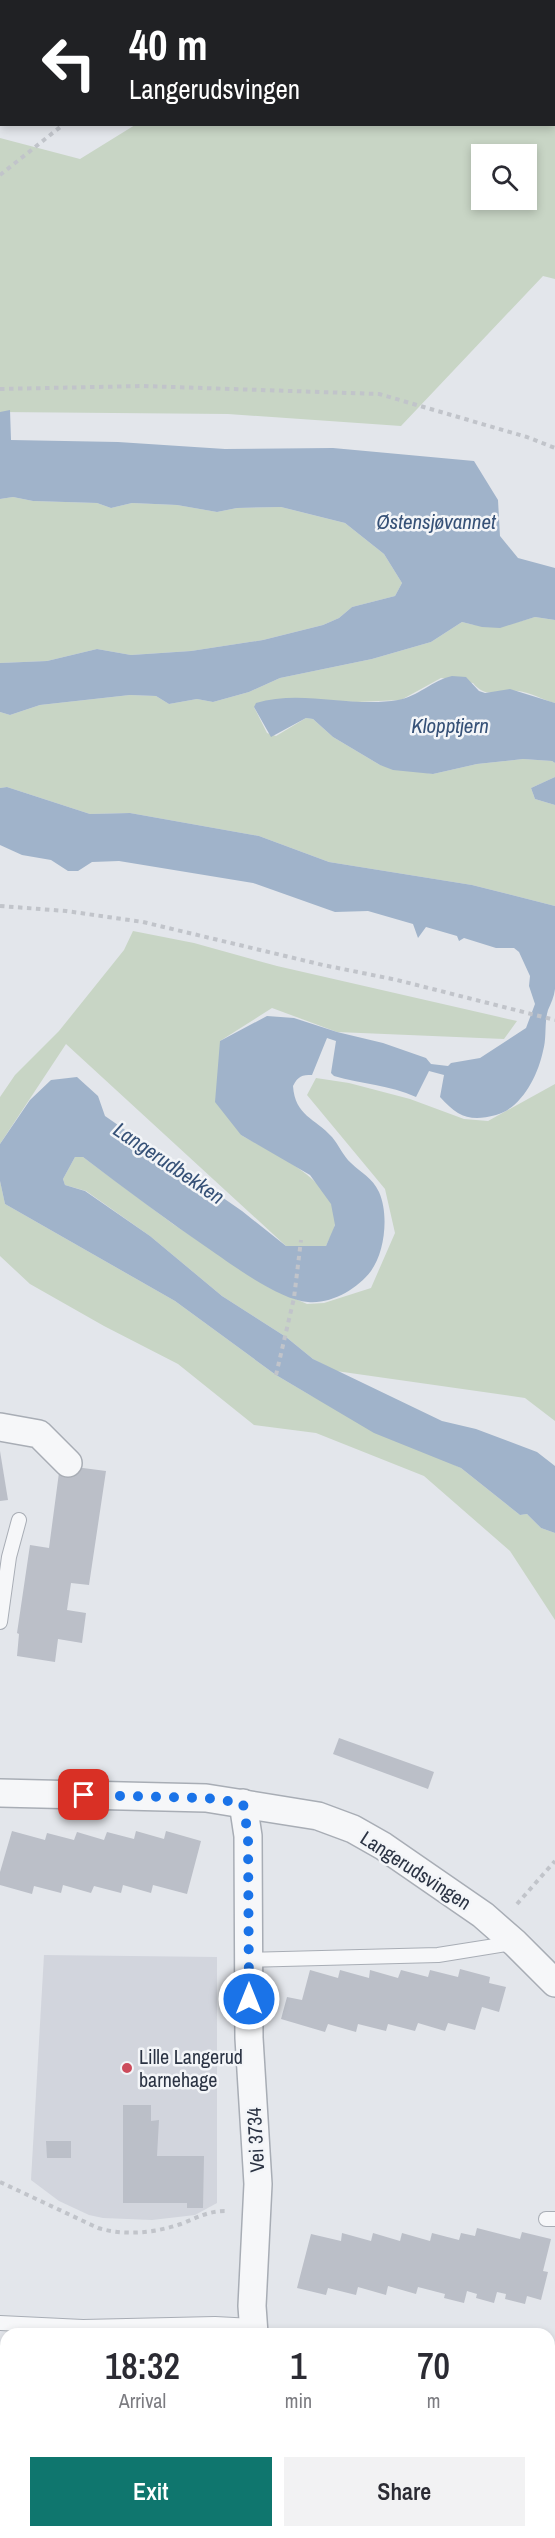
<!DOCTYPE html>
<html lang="en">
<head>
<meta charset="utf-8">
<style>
	:root { --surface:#fff; --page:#f2f2f3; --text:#2b2b33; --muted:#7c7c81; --accent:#0f766e }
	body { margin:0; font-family:"Archivo Narrow",sans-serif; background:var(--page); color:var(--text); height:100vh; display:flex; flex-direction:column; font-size:22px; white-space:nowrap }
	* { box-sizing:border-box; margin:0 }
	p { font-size:20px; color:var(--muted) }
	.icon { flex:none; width:33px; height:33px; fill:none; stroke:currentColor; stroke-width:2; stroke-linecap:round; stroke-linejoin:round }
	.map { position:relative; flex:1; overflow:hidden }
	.side { position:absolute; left:0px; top:2328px; width:555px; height:210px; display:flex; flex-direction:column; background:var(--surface); border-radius:18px 18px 0 0; box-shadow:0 3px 9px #0003 }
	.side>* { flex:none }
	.banner { position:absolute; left:0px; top:0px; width:555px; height:126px; box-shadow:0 3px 9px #0003; background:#202124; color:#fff; overflow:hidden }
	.controls { position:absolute; left:471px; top:144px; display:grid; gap:12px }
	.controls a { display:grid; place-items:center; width:66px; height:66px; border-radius:0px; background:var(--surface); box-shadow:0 3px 9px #0003; font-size:30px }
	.pin { position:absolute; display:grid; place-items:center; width:51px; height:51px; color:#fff; margin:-26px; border-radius:12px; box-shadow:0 3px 9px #0006 }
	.me { position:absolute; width:66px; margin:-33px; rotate:0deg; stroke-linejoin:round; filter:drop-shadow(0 0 4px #0008) }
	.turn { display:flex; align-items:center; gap:21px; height:126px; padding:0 30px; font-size:27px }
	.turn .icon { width:78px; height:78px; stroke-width:2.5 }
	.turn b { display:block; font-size:42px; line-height:51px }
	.eta { display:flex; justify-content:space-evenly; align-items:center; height:102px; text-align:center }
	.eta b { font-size:36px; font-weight:600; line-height:42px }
	.action { display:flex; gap:12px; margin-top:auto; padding:12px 30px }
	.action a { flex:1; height:69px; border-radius:0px; background:var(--accent); color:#fff; font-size:24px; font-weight:600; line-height:69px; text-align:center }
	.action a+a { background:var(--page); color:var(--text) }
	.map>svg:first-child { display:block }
	.built { fill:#d2d5dd }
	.green { fill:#c8d5c5; fill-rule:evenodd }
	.water { fill:#a0b3ca }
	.building { fill:#bbbfc8 }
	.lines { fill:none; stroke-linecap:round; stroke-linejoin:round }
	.service-casing { stroke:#a8adb5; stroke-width:16 }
	.minor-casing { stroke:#a8adb5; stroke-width:30 }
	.path { stroke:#c1c4ca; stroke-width:4; stroke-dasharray:4.5 4.5; stroke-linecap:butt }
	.service { stroke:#f6f7f9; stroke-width:14 }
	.minor { stroke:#f6f7f9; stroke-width:27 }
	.route { stroke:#1a73e8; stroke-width:10; stroke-dasharray:0 18 }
	.poi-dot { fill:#cc4c5c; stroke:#f3f5f8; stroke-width:2 }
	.labels { text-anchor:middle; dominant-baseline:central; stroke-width:5; stroke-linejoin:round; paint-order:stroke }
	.street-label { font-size:20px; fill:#2b3343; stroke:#f3f5f8 }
	.poi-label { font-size:20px; fill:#2b3343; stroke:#f3f5f8; text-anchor:start }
	.water-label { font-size:21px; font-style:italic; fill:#365177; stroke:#f3f5f8 }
</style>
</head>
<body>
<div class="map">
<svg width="555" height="2538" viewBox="0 0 555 2538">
	<rect width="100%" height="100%" fill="#e3e6eb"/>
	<polygon class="built" points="44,1955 217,1957 217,2203 195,2215 152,2220 103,2218 89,2215 59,2201 31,2180"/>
	<g class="green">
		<path d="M 241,0 L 555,0 L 555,279 L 543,276 L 401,426 L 228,414 L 0,412 L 0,138 L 80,159 L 135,125 L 554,124 L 554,2 ZM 482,154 L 526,154 L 526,200 L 482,200 Z"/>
		<polygon points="13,497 33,501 97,503 111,508 132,503 177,505 217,512 237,508 281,507 345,523 384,554 402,583 395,596 352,607 339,618 323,625 263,640 191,651 131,655 97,649 47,661 0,663 0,499"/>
		<path d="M 535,617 L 555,620 L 555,703 C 543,700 530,692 518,691 C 499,689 487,700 473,683 L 441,678 L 401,700 L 357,702 L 287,698 L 254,707 L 267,733 L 276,736 L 306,718 L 313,719 L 333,737 L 380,765 L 433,774 L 477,764 L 523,759 L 552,761 L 555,763 L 555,777 L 531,788 L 535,799 L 555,805 L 555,906 L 472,885 L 329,862 L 259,836 L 130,813 L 90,814 L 7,787 L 0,788 L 0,712 L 10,715 L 40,705 L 130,695 L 156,696 L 169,704 L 197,699 L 213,702 L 249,692 L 280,678 L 372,659 L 431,642 L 462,622 C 492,630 506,626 535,617 Z"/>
		<path d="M 133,931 L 194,943 L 277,966 L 517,1021 L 504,1039 L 337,1032 L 272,1008 L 220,1041 L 241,1135 C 272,1153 339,1181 335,1224 C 334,1231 329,1240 326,1246 L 286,1246 L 66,1044 L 0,1144 L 0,1097 L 15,1075 L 59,1031 L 124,950 Z"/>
		<polygon points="316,1078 349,1083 410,1099 464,1119 488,1121 555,1084 555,1421 525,1398 336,1371 313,1359 286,1337 222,1296 150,1236 86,1191 65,1185 63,1179 75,1157 83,1157 173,1224 268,1287 307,1304 324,1303 371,1288 395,1233 385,1189 307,1095"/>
		<polygon points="0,1181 5,1204 175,1301 276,1375 310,1395 461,1468 520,1515 527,1514 541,1528 555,1533 555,1620 510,1551 424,1476 316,1433 254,1425 178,1364 104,1326 30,1284 0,1256"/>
	</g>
	<g class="water">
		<polygon points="10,410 11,440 118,442 225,449 333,448 474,461 498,500 500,536 518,558 555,568 555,620 535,617 500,628 482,627 462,622 431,642 372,659 280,678 249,692 213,702 197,699 169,704 156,696 130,695 40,705 10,715 0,712 0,663 47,661 97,649 131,655 191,651 263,640 323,625 339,618 352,607 395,596 402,583 384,554 345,523 281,507 237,508 217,512 177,505 132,503 111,508 97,503 33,501 13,497 0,499 0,412"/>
		<path d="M 452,676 L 466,677 L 479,691 L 485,693 L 510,689 L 555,703 L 555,763 L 552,761 L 523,759 L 477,764 L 433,774 L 393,770 L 380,765 L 333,737 L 313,719 L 306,718 L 271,737 L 254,707 L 256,703 C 301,689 351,708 398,700 C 417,697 433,680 452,676 Z"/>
		<polygon points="555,777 555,805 535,799 531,788"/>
		<path d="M 7,787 L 90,814 L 130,813 L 259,836 L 329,862 L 472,885 L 555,906 C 555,933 555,962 555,989 C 554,997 551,1003 548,1010 C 544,1023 547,1038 543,1051 C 538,1075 522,1108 496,1115 C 470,1122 458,1117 440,1097 L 444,1075 L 429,1071 L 416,1097 C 390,1085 361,1084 334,1076 L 331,1073 L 336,1041 L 327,1038 L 312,1075 C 302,1075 298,1076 293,1086 C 295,1116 315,1118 332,1137 C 339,1145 343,1156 351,1163 C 362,1174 372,1177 379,1192 C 389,1214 385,1252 371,1271 C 357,1289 332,1304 308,1302 C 280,1300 235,1267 212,1251 C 168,1221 125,1189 83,1157 L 75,1157 L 63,1179 L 65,1185 L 85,1191 L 150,1236 L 222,1296 L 286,1337 L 313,1359 L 442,1421 L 476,1429 L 537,1452 L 555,1466 L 555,1533 L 541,1528 L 527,1514 L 520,1515 L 461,1468 L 374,1433 L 276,1375 L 175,1301 L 5,1204 L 0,1181 L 0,1144 L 30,1100 L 51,1080 L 77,1077 L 98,1096 L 105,1116 L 242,1211 L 286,1246 L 326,1246 L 335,1225 L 331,1204 L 310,1175 L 241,1135 L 215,1102 L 220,1041 L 267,1016 L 294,1018 L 337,1032 L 383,1043 L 426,1058 L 431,1064 L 448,1066 L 451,1063 L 480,1058 L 526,1028 L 535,1004 L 529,986 L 530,976 L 519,952 L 514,948 L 496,948 L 464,938 L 459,941 L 457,936 L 426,927 L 418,938 L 413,924 L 368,911 L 335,912 L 253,883 L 119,861 L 92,862 L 78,871 L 68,871 L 51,860 L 22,855 L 0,845 L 0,788 Z"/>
	</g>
	<g class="building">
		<polygon points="0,1451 8,1500 0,1501"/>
		<polygon points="60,1465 106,1471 89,1585 71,1583 67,1610 86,1613 82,1643 58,1639 55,1662 17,1656 19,1634 17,1633 30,1545 49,1548"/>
		<polygon points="339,1738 434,1772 428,1789 333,1754"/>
		<polygon points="12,1831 45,1840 47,1833 74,1840 77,1832 104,1840 107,1832 134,1839 136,1831 164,1839 166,1831 201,1841 187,1894 153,1885 151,1893 123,1885 121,1893 94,1886 91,1893 63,1885 61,1893 34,1886 32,1894 0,1885 0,1872"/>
		<polygon points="460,1969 490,1977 489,1983 506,1987 499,2012 482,2007 475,2030 448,2023 445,2031 418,2023 415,2031 388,2024 386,2031 358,2024 356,2032 328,2024 325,2032 281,2019 287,1997 302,2000 310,1970 338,1978 340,1970 369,1978 370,1970 398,1978 401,1970 428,1977 430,1970 458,1977"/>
		<polygon points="123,2105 151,2105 151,2121 159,2120 157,2156 204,2156 203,2208 187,2208 187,2203 123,2203"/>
		<polygon points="46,2141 71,2141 71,2158 47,2158"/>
		<polygon points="477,2228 520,2239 522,2232 551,2239 543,2271 548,2272 541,2300 527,2296 525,2304 505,2299 506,2294 497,2292 494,2303 476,2298 477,2294 467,2291 464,2303 444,2298 445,2294 418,2287 416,2294 388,2286 386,2295 358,2287 356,2295 328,2288 326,2295 297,2288 311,2234 341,2241 342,2233 371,2241 373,2233 400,2241 402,2233 430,2241 432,2233 459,2240 461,2233 475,2236"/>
		<polygon points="6,2355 6,2396 0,2394 0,2376"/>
		<polygon points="309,2532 501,2532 499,2538 308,2538"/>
	</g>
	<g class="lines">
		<defs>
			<g id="service">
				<polyline points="0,1622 9,1557 19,1520"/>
				<polyline points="249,1960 438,1955 513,1943"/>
				<polyline points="546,2219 555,2219"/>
				<polyline points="0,2323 83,2327 215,2324 253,2326"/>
			</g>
			<g id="minor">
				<polyline points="0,1427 39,1434 68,1463"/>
				<polyline points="0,1793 206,1798 318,1816 353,1829 383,1846 483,1915 515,1943 555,1983"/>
				<polyline points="243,1803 248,1836 249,2038 258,2184 252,2306 254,2334"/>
				<polyline points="0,2534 8,2538"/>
				<polyline points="244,2538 245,2532"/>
			</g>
		</defs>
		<use href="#service" class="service-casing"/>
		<use href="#minor" class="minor-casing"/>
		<g class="path">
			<polyline points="326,0 327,2"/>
			<polyline points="227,2 229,0"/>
			<polyline points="554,49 555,49"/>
			<polyline points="0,175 64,124"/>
			<polyline points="0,389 143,386 379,394 527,437 555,448"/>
			<polyline points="0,906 66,911 143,922 323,965 397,980 555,1020"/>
			<polyline points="276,1375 294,1298 301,1240"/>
			<polyline points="517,1904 555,1861"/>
			<path d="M 0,2182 L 98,2228 C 125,2236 154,2233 181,2224 C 196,2218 208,2211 225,2211"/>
			<polyline points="549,2367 555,2368"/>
			<polyline points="528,2532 532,2538"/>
		</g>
		<use href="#service" class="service"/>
		<use href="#minor" class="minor"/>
	</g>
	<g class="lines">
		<polyline class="route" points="84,1795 206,1798 243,1803 248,1836 249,1999"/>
	</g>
	<circle class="poi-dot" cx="127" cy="2068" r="6"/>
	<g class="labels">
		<g class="street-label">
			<text transform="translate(416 1870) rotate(33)">Langerudsvingen</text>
			<text transform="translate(255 2140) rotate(-93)">Vei 3734</text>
		</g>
		<g class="poi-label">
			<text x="139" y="2056">Lille Langerud<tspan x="139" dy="23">barnehage</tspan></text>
		</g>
		<g class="water-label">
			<text x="436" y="521">Østensjøvannet</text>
			<text x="450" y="725">Klopptjern</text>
			<text transform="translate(169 1163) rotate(34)">Langerudbekken</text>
		</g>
	</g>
</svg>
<div class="controls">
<a><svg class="icon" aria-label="search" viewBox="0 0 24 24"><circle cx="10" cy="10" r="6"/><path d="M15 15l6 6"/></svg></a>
</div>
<div class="pin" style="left:84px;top:1795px;background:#d93025"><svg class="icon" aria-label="arrive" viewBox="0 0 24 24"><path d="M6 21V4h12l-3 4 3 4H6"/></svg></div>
<svg class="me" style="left:249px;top:1999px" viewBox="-20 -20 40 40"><circle r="17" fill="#1a73e8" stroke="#fff" stroke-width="3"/><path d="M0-11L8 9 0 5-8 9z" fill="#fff"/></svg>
<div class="banner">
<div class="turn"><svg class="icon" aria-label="left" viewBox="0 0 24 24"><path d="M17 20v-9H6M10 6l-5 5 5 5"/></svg><div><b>40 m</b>Langerudsvingen</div></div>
</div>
<section class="side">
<div class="eta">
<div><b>18:32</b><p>Arrival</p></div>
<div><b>1</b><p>min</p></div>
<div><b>70</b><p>m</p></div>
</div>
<div class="action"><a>Exit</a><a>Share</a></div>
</section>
</div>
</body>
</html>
